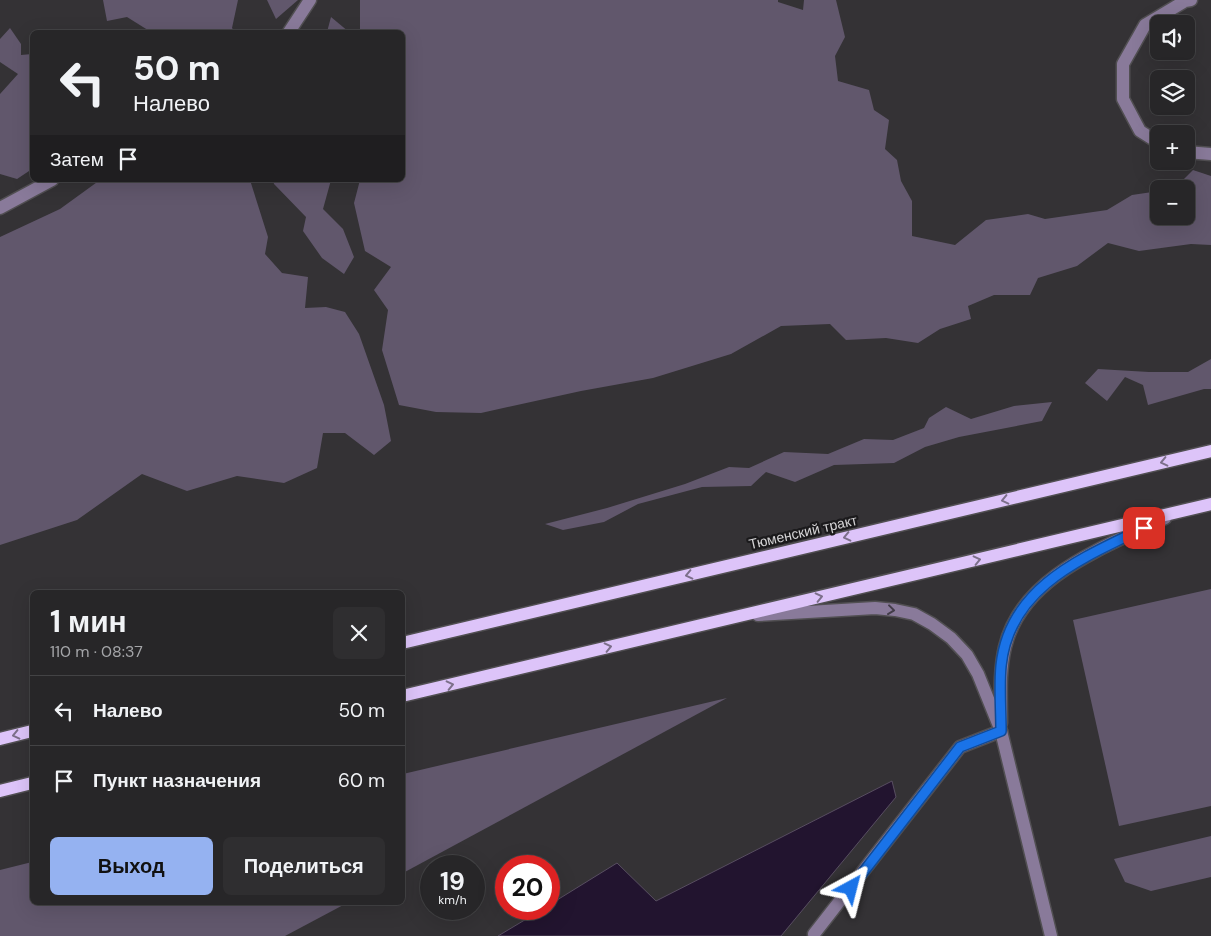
<!DOCTYPE html>
<html lang="ru">
<head>
<meta charset="utf-8">
<style>
	:root { --surface:#272628; --page:#2f2e30; --text:#f1f3f6; --muted:#a4a5a8; --line:#434345; --accent:#95b2f1 }
	body { margin:0; font-family:"DM Sans",sans-serif; background:var(--page); color:var(--text); height:100vh; display:flex; flex-direction:column; font-size:19px; white-space:nowrap }
	* { box-sizing:border-box; margin:0 }
	p { font-size:16px; color:var(--muted) }
	.icon { flex:none; width:28px; height:28px; fill:none; stroke:currentColor; stroke-width:2; stroke-linecap:round; stroke-linejoin:round }
	.map { position:relative; flex:1; overflow:hidden }
	.sheet { position:absolute; left:30px; top:590px; width:375px; height:315px; display:flex; flex-direction:column; background:var(--surface); border-radius:8px; box-shadow:0 5px 20px #0002,0 0 0 1px var(--line) }
	.sheet>* { flex:none }
	.hud { position:absolute; left:30px; top:30px; width:375px; height:152px; border-radius:8px; box-shadow:0 5px 20px #0002,0 0 0 1px var(--line); background:#272628; color:var(--text); overflow:hidden }
	.fabs { position:absolute; left:1150px; top:15px; display:grid; gap:10px }
	.fabs a { display:grid; place-items:center; width:45px; height:45px; border-radius:8px; background:var(--surface); box-shadow:0 5px 20px #0002,0 0 0 1px var(--line); font-size:25px }
	.speed { position:absolute; left:420px; top:855px; display:flex; gap:10px; font-size:25px; font-weight:700; text-align:center }
	.speed>* { display:grid; place-content:center; width:65px; height:65px; border-radius:50%; background:var(--surface); box-shadow:0 5px 20px #0002,0 0 0 1px var(--line); line-height:1 }
	.speed small { font-size:12px; font-weight:400 }
	.speed .limit { border:8px solid #d22; background:#fff; color:#111 }
	.pin { position:absolute; display:grid; place-items:center; width:42px; height:42px; color:#fff; margin:-21px; border-radius:10px; box-shadow:0 2px 8px #0006 }
	.me { position:absolute; width:55px; margin:-28px; rotate:38deg; stroke-linejoin:round; filter:drop-shadow(0 0 4px #0008) }
	.turn { display:flex; align-items:center; gap:18px; height:105px; padding:0 20px; font-size:22px }
	.turn .icon { width:65px; height:65px; stroke-width:2.5 }
	.turn b { display:block; font-size:35px; line-height:42px }
	.then { display:flex; align-items:center; height:48px; padding:0 20px; background:#0003; gap:10px; font-size:19px }
	.round { display:grid; place-items:center; flex:none; width:52px; height:52px; border-radius:8px; background:var(--page) }
	.headline { display:flex; align-items:center; justify-content:space-between; height:85px; padding:0 20px }
	h1 { font-size:30px; font-weight:700; line-height:38px }
	.cta { display:flex; gap:10px; margin-top:auto; padding:10px 20px }
	.cta a { flex:1; height:58px; border-radius:8px; background:var(--accent); color:#111; font-size:20px; font-weight:700; line-height:58px; text-align:center }
	.cta a+a { background:var(--page); color:var(--text) }
	ul { padding:0; list-style:none }
	li { display:flex; align-items:center; gap:15px; height:70px; padding:0 20px; border-top:1px solid var(--line) }
	li div { flex:1 }
	li b { display:block; font-size:19px }
	li em { font-style:normal }
	.map>svg:first-child { display:block }
	.green { fill:#61576c }
	.water { fill:#22142f; stroke:#584e61 }
	.lines { fill:none; stroke-linecap:round; stroke-linejoin:round }
	.minor-casing { stroke:#514f52; stroke-width:15 }
	.major-casing { stroke:#514f52; stroke-width:15 }
	.minor { stroke:#897a9a; stroke-width:12 }
	.major { stroke:#ddc4f9; stroke-width:12 }
	.oneway { stroke:#7c6f8a }
	.oneway2 { stroke:#423c48 }
	.route-casing { stroke:#114b97; stroke-width:12 }
	.route { stroke:#1a73e8; stroke-width:9 }
	.labels { text-anchor:middle; dominant-baseline:central; stroke-width:4.5; stroke-linejoin:round; paint-order:stroke }
	.street-label { font-size:14px; fill:#d5d4d6; stroke:#1b1a1c }
</style>
</head>
<body>
<div class="map">
<svg width="1211" height="936" viewBox="0 0 1211 936">
	<rect width="100%" height="100%" fill="#343235"/>
	<g class="green">
		<polygon points="103,0 238,0 232,28 235,32 151,32 127,17 107,21"/>
		<polygon points="267,0 298,0 276,19"/>
		<polygon points="360,0 778,0 778,2 803,10 804,0 836,0 845,37 835,56 838,81 869,90 874,110 889,120 885,149 897,160 901,181 912,201 912,236 955,245 986,220 1028,214 1045,219 1107,210 1132,195 1159,191 1159,216 1186,216 1186,189 1172,189 1175,188 1193,170 1211,176 1211,245 1191,244 1139,251 1108,243 1077,266 1038,278 1030,295 994,295 968,306 971,319 940,329 918,343 886,338 846,340 830,324 781,326 731,354 653,378 581,391 481,413 436,412 399,405 382,350 388,310 374,290 391,267 365,251 354,203 360,180 402,180 402,32 360,32"/>
		<polygon points="331,17 349,32 327,32"/>
		<polygon points="10,28 21,44 21,55 32,54 32,169 17,179 0,174 0,94 18,74 0,62 0,39"/>
		<polygon points="100,180 250,180 268,237 265,254 282,273 308,277 305,308 326,307 345,312 359,334 384,405 391,441 374,455 345,433 323,433 317,468 284,483 237,476 187,491 142,474 77,520 0,545 0,237 60,209"/>
		<polygon points="273,180 331,180 323,209 343,229 354,257 344,274 322,258 303,231 306,217 274,184"/>
		<polygon points="1211,359 1211,389 1204,389 1148,405 1143,385 1125,377 1107,401 1085,383 1098,369 1149,372 1188,372"/>
		<polygon points="1052,402 1042,421 959,437 925,447 894,463 834,465 795,482 766,472 751,486 702,487 638,504 604,522 563,530 545,524 607,508 685,484 729,467 749,468 784,452 828,454 864,439 893,440 924,428 929,418 946,407 971,419 1014,406"/>
		<polygon points="1211,589 1211,806 1119,826 1073,620"/>
		<polygon points="727,698 403,873 403,774"/>
		<polygon points="1211,836 1211,877 1151,891 1125,882 1114,859"/>
		<polygon points="32,862 32,902 347,903 285,936 0,936 0,870"/>
	</g>
	<polygon class="water" points="892,781 896,797 781,936 498,936 543,909 549,909 549,905 617,863 656,901"/>
	<g class="lines">
		<defs>
			<g id="minor">
				<polyline points="289,32 310,0"/>
				<polyline points="1159,143 1140,131 1123,99 1123,64 1145,25 1185,1 1191,0"/>
				<polyline points="1186,152 1211,154"/>
				<polyline points="0,208 52,180"/>
				<polyline points="758,615 875,608 895,610 914,614 932,624 951,638 967,655 978,674 1001,731 1051,936"/>
				<path d="M 1001,723 C 1001,698 999,672 1005,647 C 1022,575 1106,547 1165,518"/>
				<polyline points="814,934 960,747 1001,731"/>
			</g>
			<g id="major">
				<polyline points="402,643 1211,451"/>
				<polyline points="402,696 1211,504"/>
				<polyline points="0,739 32,731"/>
				<polyline points="0,791 32,783"/>
			</g>
		</defs>
		<use href="#minor" class="minor-casing"/>
		<use href="#major" class="major-casing"/>
		<use href="#minor" class="minor"/>
		<use href="#major" class="major"/>
	</g>
	<defs><path id="oneway-chevron" d="M-2-3.5L2.5 0L-2 3.5" fill="none" stroke-width="1.6" stroke-linecap="round" stroke-linejoin="round" transform="scale(1.25)"/></defs>
	<g class="oneway">
		<use href="#oneway-chevron" transform="translate(1164 462) rotate(167)"/>
		<use href="#oneway-chevron" transform="translate(1005 500) rotate(167)"/>
		<use href="#oneway-chevron" transform="translate(847 537) rotate(167)"/>
		<use href="#oneway-chevron" transform="translate(977 560) rotate(-13)"/>
		<use href="#oneway-chevron" transform="translate(689 575) rotate(167)"/>
		<use href="#oneway-chevron" transform="translate(819 597) rotate(-13)"/>
		<use href="#oneway-chevron" transform="translate(608 647) rotate(-13)"/>
		<use href="#oneway-chevron" transform="translate(450 685) rotate(-13)"/>
		<use href="#oneway-chevron" transform="translate(16 735) rotate(167)"/>
	</g>
	<use class="oneway2" href="#oneway-chevron" transform="translate(891 610) rotate(7)"/>
	<g class="lines">
		<defs>
			<path id="route" d="M 851,888 L 960,747 L 1001,731 C 1001,710 999,687 1001,666 C 1009,587 1082,558 1144,528"/>
		</defs>
		<use href="#route" class="route-casing"/>
		<use href="#route" class="route"/>
	</g>
	<g class="labels">
		<g class="street-label">
			<text transform="translate(803 532) rotate(-13)">Тюменский тракт</text>
		</g>
	</g>
</svg>
<div class="fabs">
<a><svg class="icon" aria-label="sound" viewBox="0 0 24 24"><path d="M4 9h4l5-4v14l-5-4H4zM17 9q2 3 0 6"/></svg></a>
<a><svg class="icon" aria-label="layers" viewBox="0 0 24 24"><path d="M12 4l9 5-9 5-9-5zM3 14l9 5 9-5"/></svg></a>
<a>+</a>
<a>−</a>
</div>
<div class="speed"><div>19<small>km/h</small></div><div class="limit">20</div></div>
<div class="pin" style="left:1144px;top:528px;background:#d93025"><svg class="icon" aria-label="arrive" viewBox="0 0 24 24"><path d="M6 21V4h12l-3 4 3 4H6"/></svg></div>
<svg class="me" style="left:851px;top:888px" viewBox="-20 -20 40 40"><path d="M0-17L14 15 0 8-14 15z" fill="#1a73e8" stroke="#fff" stroke-width="4"/></svg>
<div class="hud">
<div class="turn"><svg class="icon" aria-label="left" viewBox="0 0 24 24"><path d="M17 20v-9H6M10 6l-5 5 5 5"/></svg><div><b>50 m</b>Налево</div></div>
<div class="then">Затем<svg class="icon" aria-label="arrive" viewBox="0 0 24 24"><path d="M6 21V4h12l-3 4 3 4H6"/></svg></div>
</div>
<section class="sheet">
<div class="headline"><div><h1>1 мин</h1><p>110 m · 08:37</p></div><a class="round"><svg class="icon" aria-label="close" viewBox="0 0 24 24"><path d="M6 6l12 12M18 6L6 18"/></svg></a></div>
<ul>
<li><svg class="icon" aria-label="left" viewBox="0 0 24 24"><path d="M17 20v-9H6M10 6l-5 5 5 5"/></svg><div><b>Налево</b></div><em>50 m</em></li>
<li><svg class="icon" aria-label="arrive" viewBox="0 0 24 24"><path d="M6 21V4h12l-3 4 3 4H6"/></svg><div><b>Пункт назначения</b></div><em>60 m</em></li>
</ul>
<div class="cta"><a>Выход</a><a>Поделиться</a></div>
</section>
</div>
</body>
</html>
